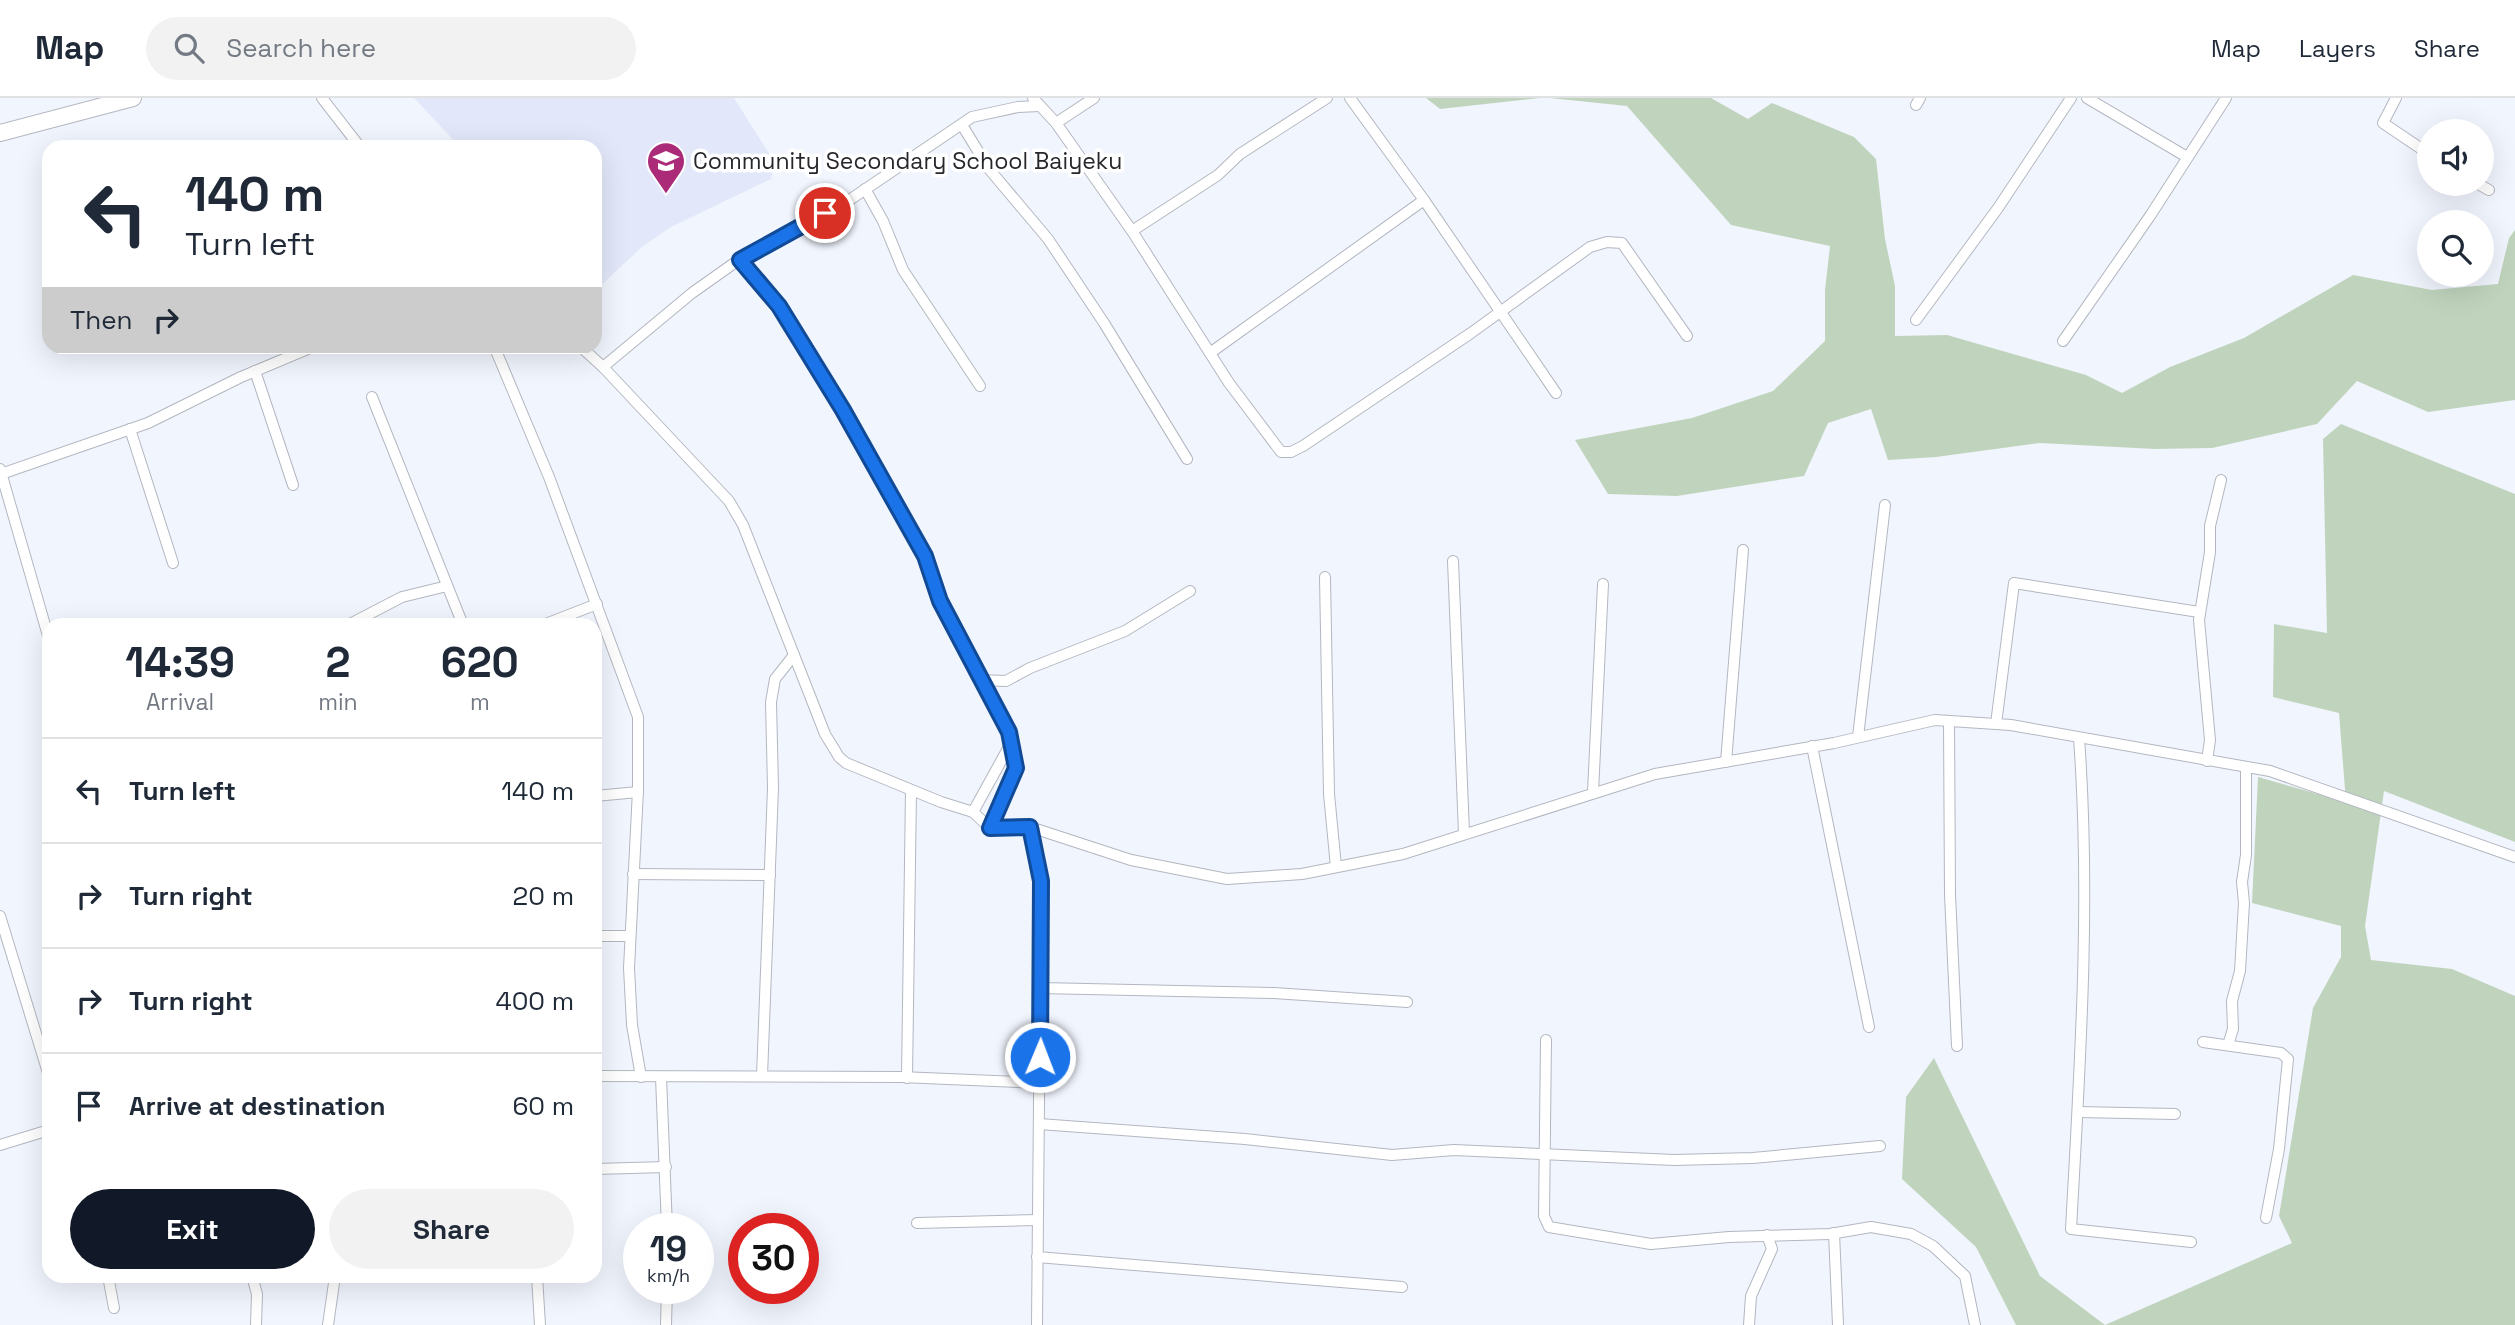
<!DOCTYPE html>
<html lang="en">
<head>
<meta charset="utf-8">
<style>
	:root { --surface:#fff; --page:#f2f2f3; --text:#1f2937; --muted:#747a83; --line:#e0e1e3; --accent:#111827 }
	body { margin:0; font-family:"Space Grotesk",sans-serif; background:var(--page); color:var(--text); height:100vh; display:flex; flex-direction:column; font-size:26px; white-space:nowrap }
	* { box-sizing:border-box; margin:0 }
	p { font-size:23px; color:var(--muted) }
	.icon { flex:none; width:38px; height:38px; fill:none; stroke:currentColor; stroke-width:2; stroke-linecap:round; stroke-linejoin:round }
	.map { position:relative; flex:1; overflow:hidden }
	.drawer { position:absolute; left:42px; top:520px; width:560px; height:665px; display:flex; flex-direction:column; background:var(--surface); border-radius:21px; box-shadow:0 7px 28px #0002 }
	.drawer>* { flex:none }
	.guide { position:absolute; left:42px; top:42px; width:560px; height:214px; border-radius:21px; box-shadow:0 7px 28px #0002; background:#fff; color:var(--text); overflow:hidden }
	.tools { position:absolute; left:2417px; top:21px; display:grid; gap:14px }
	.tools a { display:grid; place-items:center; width:77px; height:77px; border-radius:50%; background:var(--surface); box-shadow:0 7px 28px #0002; font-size:35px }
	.speed { position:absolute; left:623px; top:1115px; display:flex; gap:14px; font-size:35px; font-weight:700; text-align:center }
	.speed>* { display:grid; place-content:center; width:91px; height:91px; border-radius:50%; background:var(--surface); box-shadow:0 7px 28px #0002; line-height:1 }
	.speed small { font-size:18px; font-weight:400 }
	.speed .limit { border:10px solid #d22; background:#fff; color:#111 }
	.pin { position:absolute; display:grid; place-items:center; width:60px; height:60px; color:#fff; margin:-30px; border:4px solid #fff; border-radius:50%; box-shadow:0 2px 7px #0007 }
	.me { position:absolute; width:77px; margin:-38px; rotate:1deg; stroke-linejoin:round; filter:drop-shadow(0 0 5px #0008) }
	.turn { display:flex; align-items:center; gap:24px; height:147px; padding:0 28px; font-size:32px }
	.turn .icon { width:91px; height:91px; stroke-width:2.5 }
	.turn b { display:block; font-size:49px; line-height:60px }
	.then { display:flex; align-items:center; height:66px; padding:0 28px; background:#0003; gap:14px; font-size:26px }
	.eta { display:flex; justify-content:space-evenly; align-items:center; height:119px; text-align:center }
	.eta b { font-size:42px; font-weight:800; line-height:49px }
	.action { display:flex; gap:14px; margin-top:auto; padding:14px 28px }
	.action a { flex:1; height:80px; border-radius:42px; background:var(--accent); color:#fff; font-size:28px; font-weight:800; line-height:80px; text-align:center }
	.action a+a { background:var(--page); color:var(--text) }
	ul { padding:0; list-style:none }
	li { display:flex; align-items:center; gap:21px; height:105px; padding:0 28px; border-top:2px solid var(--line) }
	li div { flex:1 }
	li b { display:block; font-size:26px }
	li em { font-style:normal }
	header { display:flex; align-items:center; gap:42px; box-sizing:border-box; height:98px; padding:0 35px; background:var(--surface); border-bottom:2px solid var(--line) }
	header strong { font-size:33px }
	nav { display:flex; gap:38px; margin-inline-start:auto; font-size:24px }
	.search { width:490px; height:63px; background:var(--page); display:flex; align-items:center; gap:18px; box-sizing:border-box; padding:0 24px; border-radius:38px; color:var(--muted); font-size:26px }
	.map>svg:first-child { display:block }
	.built { fill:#e2e8f9 }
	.green { fill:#c0d4bd }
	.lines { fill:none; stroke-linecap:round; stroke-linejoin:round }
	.minor-casing { stroke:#b3b7c0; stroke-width:12 }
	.secondary-casing { stroke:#b3b7c0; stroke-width:18 }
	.minor { stroke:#fff; stroke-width:10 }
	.secondary { stroke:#fff; stroke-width:16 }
	.route-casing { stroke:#114b97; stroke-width:18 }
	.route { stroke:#1a73e8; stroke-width:12 }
	.labels { text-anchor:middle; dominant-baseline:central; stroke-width:7; stroke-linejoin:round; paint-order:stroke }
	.poi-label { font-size:23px; fill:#26272b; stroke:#fff; text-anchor:start }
</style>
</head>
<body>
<header>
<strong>Map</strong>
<div class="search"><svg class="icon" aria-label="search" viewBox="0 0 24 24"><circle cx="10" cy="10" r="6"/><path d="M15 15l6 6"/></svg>Search here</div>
<nav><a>Map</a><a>Layers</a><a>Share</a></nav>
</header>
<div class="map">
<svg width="2515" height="1227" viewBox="0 0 2515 1227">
	<rect width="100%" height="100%" fill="#f1f5fe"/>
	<polygon class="built" points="414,0 734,0 775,65 771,81 671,129 643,148 598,190 595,187 595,49 460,49"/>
	<g class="green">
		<polygon points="1426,0 1540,0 1440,11"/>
		<polygon points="1550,0 1711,0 1748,21 1772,5 1854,39 1876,61 1885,141 1895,188 1895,238 1947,237 2086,277 2122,295 2170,269 2244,240 2353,177 2432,192 2498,186 2509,140 2515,132 2515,302 2428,314 2357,283 2317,326 2212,350 2155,351 2040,345 1936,359 1888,362 1871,311 1828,325 1804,378 1677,398 1608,396 1575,342 1692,320 1773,293 1825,243 1825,192 1830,148 1731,127 1627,8"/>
		<polygon points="2341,326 2515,396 2515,744 2384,693 2365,828 2371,862 2452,871 2515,898 2515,1227 2016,1227 1976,1149 1902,1081 1906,999 1934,960 2040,1178 2105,1227 2292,1145 2279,1118 2313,910 2341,859 2341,828 2252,805 2258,679 2346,704 2339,615 2273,599 2274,526 2327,535 2323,341"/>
	</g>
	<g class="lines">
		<defs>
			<g id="minor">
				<polyline points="322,0 360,49"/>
				<polyline points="1033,0 1056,25 1132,133 1229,285 1281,354 1291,354 1303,348 1471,235 1590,149 1607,144 1622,145 1687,238"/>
				<polyline points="1350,0 1424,102 1556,295"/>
				<polyline points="2087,0 2187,59"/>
				<polyline points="2396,0 2383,25 2429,56"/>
				<polyline points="1916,7 1920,0"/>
				<polyline points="1056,25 1094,0"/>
				<polyline points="962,27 989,71 1048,141 1104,225 1187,361"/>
				<polyline points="2478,86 2489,92"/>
				<polyline points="865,91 883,123 903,172 980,288"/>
				<polyline points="1132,133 1218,77 1240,56 1327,0"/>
				<polyline points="740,161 779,208 843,312 925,458 940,503 1009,634 1016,670 990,730"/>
				<polyline points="1916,222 1998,110 2071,0"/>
				<polyline points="2063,243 2150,118 2226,0"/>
				<polyline points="494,248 549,379 638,619 638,692 629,870 632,927 641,979"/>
				<polyline points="580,248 603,269 729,403 743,427 825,636 839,659 846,665 941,704 973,714 990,730 1030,729 1131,762 1227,781 1302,776 1403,756 1655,676 1834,645 1935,622 2011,627 2270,673 2515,759"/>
				<polyline points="1210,255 1424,102"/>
				<polyline points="603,269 692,195 740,161 848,103 972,19 1018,9 1039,8"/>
				<polyline points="255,273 293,387"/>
				<polyline points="372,299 463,527"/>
				<polyline points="130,331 173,465"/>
				<polyline points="0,371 49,541"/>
				<polyline points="1,376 148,325 241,279 315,248"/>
				<polyline points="1453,463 1464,735"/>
				<polyline points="1325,479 1329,696 1336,769"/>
				<polyline points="348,527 402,499 447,488"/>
				<polyline points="543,527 597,506"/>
				<polyline points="981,582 1006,583 1030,570 1125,533 1190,493"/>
				<polyline points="1949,623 1950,797 1957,948"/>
				<polyline points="1996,626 2014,485 2199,514"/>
				<polyline points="1858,639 1885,407"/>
				<path d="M 2079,640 C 2091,803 2080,967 2071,1131 L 2191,1144"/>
				<polyline points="1812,648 1869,929"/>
				<polyline points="2207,663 2210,642 2199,522 2210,454 2210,428 2221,382"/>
				<polyline points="1726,664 1743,452"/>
				<polyline points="1593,694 1603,486"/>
				<polyline points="595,698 638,694"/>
				<polyline points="973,714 1011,645"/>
				<polyline points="1030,729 1041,783 1037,1227"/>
				<polyline points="633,776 770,777"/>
				<polyline points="0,818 49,978"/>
				<polyline points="595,838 630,838"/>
				<polyline points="1040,890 1274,895 1407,904"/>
				<polyline points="1546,942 1544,1118 1549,1129 1651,1146 1729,1139 1830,1136 1871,1129 1911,1136 1933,1148 1965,1178 1975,1227"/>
				<polyline points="2203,944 2281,955 2288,961 2279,1051 2266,1120"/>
				<polyline points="2228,947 2233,931 2232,903 2240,873 2244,805 2242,784 2246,757 2246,669"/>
				<polyline points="595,978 901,979 1039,985"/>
				<polyline points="762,978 773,690 771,604 775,581 794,557"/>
				<polyline points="661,979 667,1130"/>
				<polyline points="907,980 911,692"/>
				<polyline points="2078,1014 2175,1016"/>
				<polyline points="1039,1026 1245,1041 1392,1057 1454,1052 1674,1062 1753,1060 1880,1048"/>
				<polyline points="0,1047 49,1032"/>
				<polyline points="595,1071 666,1069"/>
				<polyline points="917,1125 1037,1122"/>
				<polyline points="1834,1135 1838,1227"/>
				<polyline points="1037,1159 1402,1189"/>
				<polyline points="108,1178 114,1210"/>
				<polyline points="252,1178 257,1196 256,1227"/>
				<polyline points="537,1178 540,1227"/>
				<polyline points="328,1227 335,1178"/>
				<polyline points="666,1227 667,1190"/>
				<polyline points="1749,1227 1751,1198 1772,1151 1767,1137"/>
			</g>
			<polyline id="secondary" points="0,35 133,0"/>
		</defs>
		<use href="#minor" class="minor-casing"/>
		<use href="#secondary" class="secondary-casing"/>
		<use href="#minor" class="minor"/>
		<use href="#secondary" class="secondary"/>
	</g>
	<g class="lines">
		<defs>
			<polyline id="route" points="825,115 740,162 779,208 843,312 925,458 940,503 1009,634 1016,670 990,730 1030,729 1041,783 1040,959"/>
		</defs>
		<use href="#route" class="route-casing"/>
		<use href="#route" class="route"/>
	</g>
	<defs>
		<symbol id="school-pin" viewBox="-11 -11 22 30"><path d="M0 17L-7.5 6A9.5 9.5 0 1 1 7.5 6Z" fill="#ab2b79" stroke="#fff"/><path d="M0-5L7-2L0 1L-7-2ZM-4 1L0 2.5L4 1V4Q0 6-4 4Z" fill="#fff"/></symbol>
	</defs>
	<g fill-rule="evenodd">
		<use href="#school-pin" x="644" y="41" width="44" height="60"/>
	</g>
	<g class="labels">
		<g class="poi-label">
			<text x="693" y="63">Community Secondary School Baiyeku</text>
		</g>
	</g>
</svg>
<div class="tools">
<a><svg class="icon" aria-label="sound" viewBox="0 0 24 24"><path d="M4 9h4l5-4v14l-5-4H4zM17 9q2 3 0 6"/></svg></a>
<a><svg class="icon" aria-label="search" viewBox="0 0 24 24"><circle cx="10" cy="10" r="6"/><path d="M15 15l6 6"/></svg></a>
</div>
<div class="speed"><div>19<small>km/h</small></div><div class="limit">30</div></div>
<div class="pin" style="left:825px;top:115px;background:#d93025"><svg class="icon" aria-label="arrive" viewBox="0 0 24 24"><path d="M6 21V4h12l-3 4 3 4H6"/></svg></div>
<svg class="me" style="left:1040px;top:959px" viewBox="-20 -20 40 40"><circle r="17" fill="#1a73e8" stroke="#fff" stroke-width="3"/><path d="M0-11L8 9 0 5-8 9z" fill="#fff"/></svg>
<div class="guide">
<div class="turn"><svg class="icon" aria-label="left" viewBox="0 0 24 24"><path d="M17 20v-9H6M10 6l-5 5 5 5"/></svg><div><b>140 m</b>Turn left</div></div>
<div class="then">Then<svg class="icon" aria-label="right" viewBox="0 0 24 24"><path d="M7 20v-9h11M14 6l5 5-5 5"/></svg></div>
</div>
<section class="drawer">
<div class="eta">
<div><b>14:39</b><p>Arrival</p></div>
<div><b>2</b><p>min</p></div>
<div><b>620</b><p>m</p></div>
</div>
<ul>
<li><svg class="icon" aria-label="left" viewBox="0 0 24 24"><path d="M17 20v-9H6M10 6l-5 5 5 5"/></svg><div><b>Turn left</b></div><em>140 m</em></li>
<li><svg class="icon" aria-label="right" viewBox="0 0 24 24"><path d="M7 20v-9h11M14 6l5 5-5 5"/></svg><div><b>Turn right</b></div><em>20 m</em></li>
<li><svg class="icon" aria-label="right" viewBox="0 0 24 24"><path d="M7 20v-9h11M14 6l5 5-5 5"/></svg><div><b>Turn right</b></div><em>400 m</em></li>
<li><svg class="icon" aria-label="arrive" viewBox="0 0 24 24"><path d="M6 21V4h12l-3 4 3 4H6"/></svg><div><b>Arrive at destination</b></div><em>60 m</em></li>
</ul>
<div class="action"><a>Exit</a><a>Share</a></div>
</section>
</div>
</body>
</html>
